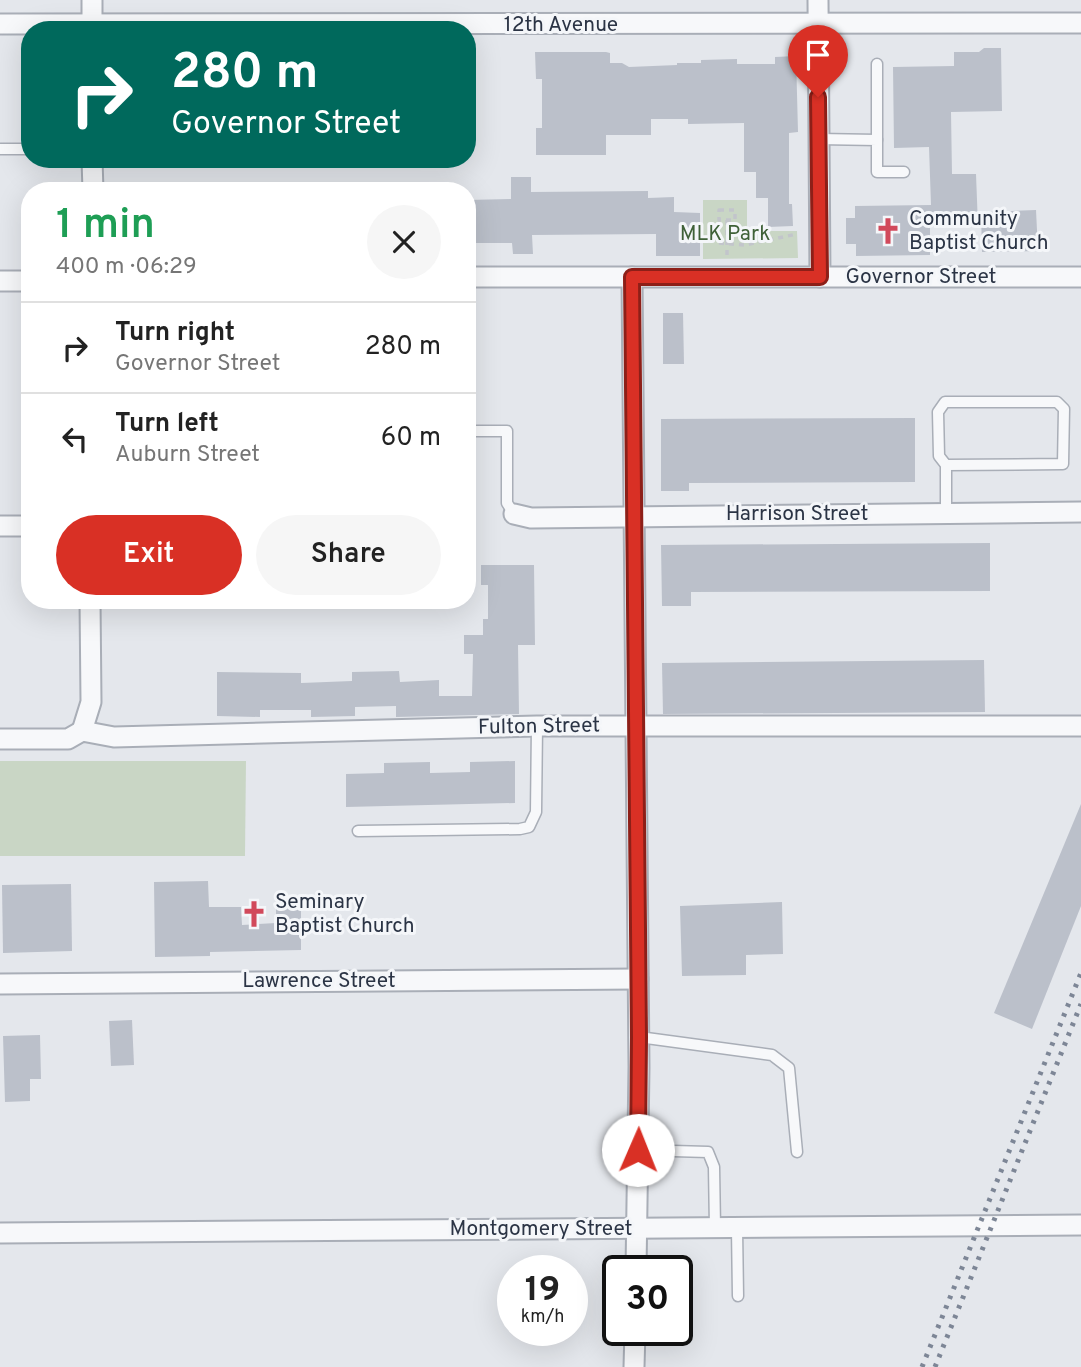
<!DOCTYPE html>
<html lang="en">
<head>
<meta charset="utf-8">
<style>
	:root { --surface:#fff; --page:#f6f6f6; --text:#222; --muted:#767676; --line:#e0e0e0; --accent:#d93025 }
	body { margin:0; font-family:Overpass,sans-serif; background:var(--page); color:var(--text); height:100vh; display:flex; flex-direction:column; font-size:26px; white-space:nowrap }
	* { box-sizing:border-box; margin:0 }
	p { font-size:23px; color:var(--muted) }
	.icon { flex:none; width:38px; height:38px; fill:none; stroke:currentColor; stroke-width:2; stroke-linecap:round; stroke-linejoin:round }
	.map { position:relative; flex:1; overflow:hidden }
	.side { position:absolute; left:21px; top:182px; width:455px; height:427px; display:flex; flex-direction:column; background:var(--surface); border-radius:28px; box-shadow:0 7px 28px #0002 }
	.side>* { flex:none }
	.guide { position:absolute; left:21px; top:21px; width:455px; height:147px; border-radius:28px; box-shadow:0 7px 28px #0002; background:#00695c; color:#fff; overflow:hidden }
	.speed { position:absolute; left:497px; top:1255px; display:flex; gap:14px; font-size:35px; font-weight:700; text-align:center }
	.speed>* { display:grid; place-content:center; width:91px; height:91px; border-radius:50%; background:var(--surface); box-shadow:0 7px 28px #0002; line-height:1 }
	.speed small { font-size:18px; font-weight:400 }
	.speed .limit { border:4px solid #111; border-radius:10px; background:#fff; color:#111 }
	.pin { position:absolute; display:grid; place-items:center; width:60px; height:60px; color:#fff; margin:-72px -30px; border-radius:50% 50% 50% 0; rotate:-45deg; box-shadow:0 0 7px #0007 }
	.pin .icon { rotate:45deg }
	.me { position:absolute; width:77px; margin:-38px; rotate:1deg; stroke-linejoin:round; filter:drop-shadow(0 0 5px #0008) }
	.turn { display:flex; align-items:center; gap:24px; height:147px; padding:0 35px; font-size:32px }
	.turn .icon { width:91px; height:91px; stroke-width:2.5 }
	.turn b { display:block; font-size:49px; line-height:60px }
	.round { display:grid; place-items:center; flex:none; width:74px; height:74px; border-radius:37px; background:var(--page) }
	.summary { display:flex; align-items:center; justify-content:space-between; height:119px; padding:0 35px }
	h1 { font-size:42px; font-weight:600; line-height:52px; color:#1e9e55 }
	.cta { display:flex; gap:14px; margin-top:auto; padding:14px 35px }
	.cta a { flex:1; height:80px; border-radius:42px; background:var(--accent); color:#fff; font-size:28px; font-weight:600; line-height:80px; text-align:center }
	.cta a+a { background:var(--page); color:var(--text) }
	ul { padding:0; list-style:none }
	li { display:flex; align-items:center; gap:21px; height:91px; padding:0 35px; border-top:2px solid var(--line) }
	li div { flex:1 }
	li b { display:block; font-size:26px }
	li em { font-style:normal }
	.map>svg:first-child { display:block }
	.green { fill:#c9d6c5 }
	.building { fill:#bbc0ca }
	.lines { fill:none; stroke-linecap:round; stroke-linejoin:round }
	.lane-casing { stroke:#a9aeb7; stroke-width:13 }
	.street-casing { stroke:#a9aeb7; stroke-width:23 }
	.path { stroke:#c2c5cb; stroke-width:3.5; stroke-dasharray:5 5; stroke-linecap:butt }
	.lane { stroke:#f7f8fa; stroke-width:10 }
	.street { stroke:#f7f8fa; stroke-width:19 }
	.rail { stroke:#7d8696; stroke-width:5; stroke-dasharray:3.5 7; stroke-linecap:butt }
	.route-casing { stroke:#8d1f18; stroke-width:18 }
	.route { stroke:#d93025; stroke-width:12 }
	.labels { text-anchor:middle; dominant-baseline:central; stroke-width:6; stroke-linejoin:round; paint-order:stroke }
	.street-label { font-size:21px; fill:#2b3445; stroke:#f4f6f9 }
	.poi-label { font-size:21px; fill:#2b3445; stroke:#f4f6f9; text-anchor:start }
	.park-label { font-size:21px; fill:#3f6138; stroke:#f4f6f9 }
</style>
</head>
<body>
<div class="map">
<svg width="1081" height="1367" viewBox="0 0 1081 1367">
	<rect width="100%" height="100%" fill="#e4e7ec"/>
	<g class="green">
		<polygon points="703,200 747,200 747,231 797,231 798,258 703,259"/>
		<polygon points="0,761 246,761 245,856 0,856"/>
	</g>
	<g class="building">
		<polygon points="984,48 1001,48 1002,111 951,112 952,174 976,174 978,226 930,227 930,255 856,256 856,244 846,244 846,218 855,218 855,206 931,205 929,147 894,148 893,67 954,66 954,52 979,52"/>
		<polygon points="535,52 606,52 610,53 610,63 622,63 629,67 677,65 677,63 701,63 701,60 737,59 737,64 775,64 775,57 796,56 798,132 789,133 789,204 792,204 793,226 768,227 768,198 756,198 756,172 744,172 744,123 688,124 688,119 651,119 651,135 606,135 606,155 536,155 536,128 542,128 542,79 536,79"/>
		<polygon points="511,177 531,177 531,192 648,191 648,198 674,197 674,212 700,213 700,256 656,256 656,234 532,235 533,254 513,254 512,243 467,243 467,200 511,199"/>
		<polygon points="1036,210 1038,251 982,252 981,212"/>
		<polygon points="663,313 683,313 684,364 663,364"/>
		<polygon points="915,418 915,482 689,483 689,491 661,491 661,419"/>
		<polygon points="990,543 990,591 691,592 691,606 662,606 661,545"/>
		<polygon points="481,565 534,565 535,645 518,645 519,714 396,717 396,706 355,707 355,716 311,717 311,710 260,710 260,717 217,716 217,672 301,673 301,683 352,681 352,672 399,671 400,682 439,680 439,696 472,696 473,654 464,654 464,635 483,635 483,619 488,619 488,585 481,585"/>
		<polygon points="984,660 985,712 663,714 662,663"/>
		<polygon points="515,761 515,803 346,807 346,774 384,773 384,763 430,762 430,773 470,772 470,762"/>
		<polygon points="1081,804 1081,906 1032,1029 994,1013"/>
		<polygon points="208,881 209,907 241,907 242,925 276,923 276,896 301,896 301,950 210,952 210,956 155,957 154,882"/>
		<polygon points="71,884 72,951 3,953 2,885"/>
		<polygon points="782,902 783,954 746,955 746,975 682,976 680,906"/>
		<polygon points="132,1020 134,1065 111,1066 109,1021"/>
		<polygon points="40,1035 41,1079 30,1079 30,1101 5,1102 3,1036"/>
	</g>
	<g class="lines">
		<defs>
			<g id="lane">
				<polyline points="819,139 877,140 877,172 904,172"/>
				<polyline points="877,140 877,64"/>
				<polyline points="0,149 30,149"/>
				<polyline points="467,431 507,431 507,503 514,514"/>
				<polyline points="946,513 946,465 939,456 938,412 945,402 1057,402 1064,409 1063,464 946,465"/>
				<polyline points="358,831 520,829 529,827 536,812 537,726"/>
				<polyline points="639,1037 772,1055 789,1068 797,1152"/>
				<polyline points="638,1150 708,1152 714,1167 715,1228"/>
				<polyline points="737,1229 738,1296"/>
			</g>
			<g id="street">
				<polyline points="92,0 92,30"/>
				<polyline points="818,0 820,277"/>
				<polyline points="0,24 1081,23"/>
				<polyline points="92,159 93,191"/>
				<polyline points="467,277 1081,277"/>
				<polyline points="632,277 639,1067 636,1270"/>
				<polyline points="0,281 30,281"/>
				<polyline points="514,514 531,518 1081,512"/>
				<polyline points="0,526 30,526"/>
				<polyline points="82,731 91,702 90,600"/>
				<polyline points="0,739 68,739 82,731 114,737 537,726 1081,726"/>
				<polyline points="0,984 638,979"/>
				<polyline points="0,1233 1081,1225"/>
				<polyline points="634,1367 635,1330"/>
			</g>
		</defs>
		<use href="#lane" class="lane-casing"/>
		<use href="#street" class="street-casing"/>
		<g class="path">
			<rect x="719" y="210" width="16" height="10"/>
			<polyline points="727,220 727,257"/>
			<polyline points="719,243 745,245 797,234"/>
		</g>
		<use href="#lane" class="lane"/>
		<use href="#street" class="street"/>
		<g class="rail">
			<polyline points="922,1367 1081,973"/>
			<polyline points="935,1367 1081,1004"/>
		</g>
	</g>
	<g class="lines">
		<defs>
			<polyline id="route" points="638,1150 639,1037 632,277 820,277 818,97"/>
		</defs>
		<use href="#route" class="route-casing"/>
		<use href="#route" class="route"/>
	</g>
	<defs>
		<symbol id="church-bare" viewBox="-9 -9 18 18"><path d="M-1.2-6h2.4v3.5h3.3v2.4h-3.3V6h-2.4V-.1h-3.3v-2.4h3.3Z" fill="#d1495b" stroke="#f4f6f9" stroke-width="2.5" paint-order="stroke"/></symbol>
	</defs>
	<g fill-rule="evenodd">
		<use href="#church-bare" x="869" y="212" width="38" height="38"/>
		<use href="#church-bare" x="235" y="895" width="38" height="38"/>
	</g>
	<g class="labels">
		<g class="street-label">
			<text x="561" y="25">12th Avenue</text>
			<text x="921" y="277">Governor Street</text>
			<text x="797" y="514">Harrison Street</text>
			<text transform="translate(539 727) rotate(-1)">Fulton Street</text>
			<text x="319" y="981">Lawrence Street</text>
			<text x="541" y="1229">Montgomery Street</text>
		</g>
		<g class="poi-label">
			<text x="909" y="219">Community<tspan x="909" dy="24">Baptist Church</tspan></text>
			<text x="275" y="902">Seminary<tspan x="275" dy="24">Baptist Church</tspan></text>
		</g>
		<g class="park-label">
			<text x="725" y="234">MLK Park</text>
		</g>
	</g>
</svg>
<div class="speed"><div>19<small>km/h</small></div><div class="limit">30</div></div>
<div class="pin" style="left:818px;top:97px;background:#d93025"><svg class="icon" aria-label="arrive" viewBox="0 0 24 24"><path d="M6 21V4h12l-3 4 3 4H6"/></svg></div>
<svg class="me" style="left:638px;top:1150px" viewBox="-20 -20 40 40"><circle r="19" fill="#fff"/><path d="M0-13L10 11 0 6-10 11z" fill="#d93025"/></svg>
<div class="guide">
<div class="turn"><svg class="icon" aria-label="right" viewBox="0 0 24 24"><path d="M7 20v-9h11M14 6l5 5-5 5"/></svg><div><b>280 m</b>Governor Street</div></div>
</div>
<section class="side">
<div class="summary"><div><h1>1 min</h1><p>400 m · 06:29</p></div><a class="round"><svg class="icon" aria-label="close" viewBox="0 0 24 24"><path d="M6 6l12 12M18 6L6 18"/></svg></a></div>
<ul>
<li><svg class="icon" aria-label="right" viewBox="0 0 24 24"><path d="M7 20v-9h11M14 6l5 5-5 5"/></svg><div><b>Turn right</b><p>Governor Street</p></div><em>280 m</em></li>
<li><svg class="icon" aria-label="left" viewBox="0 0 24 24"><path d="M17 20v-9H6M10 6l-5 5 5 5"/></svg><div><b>Turn left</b><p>Auburn Street</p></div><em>60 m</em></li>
</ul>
<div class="cta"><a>Exit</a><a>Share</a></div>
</section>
</div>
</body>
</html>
